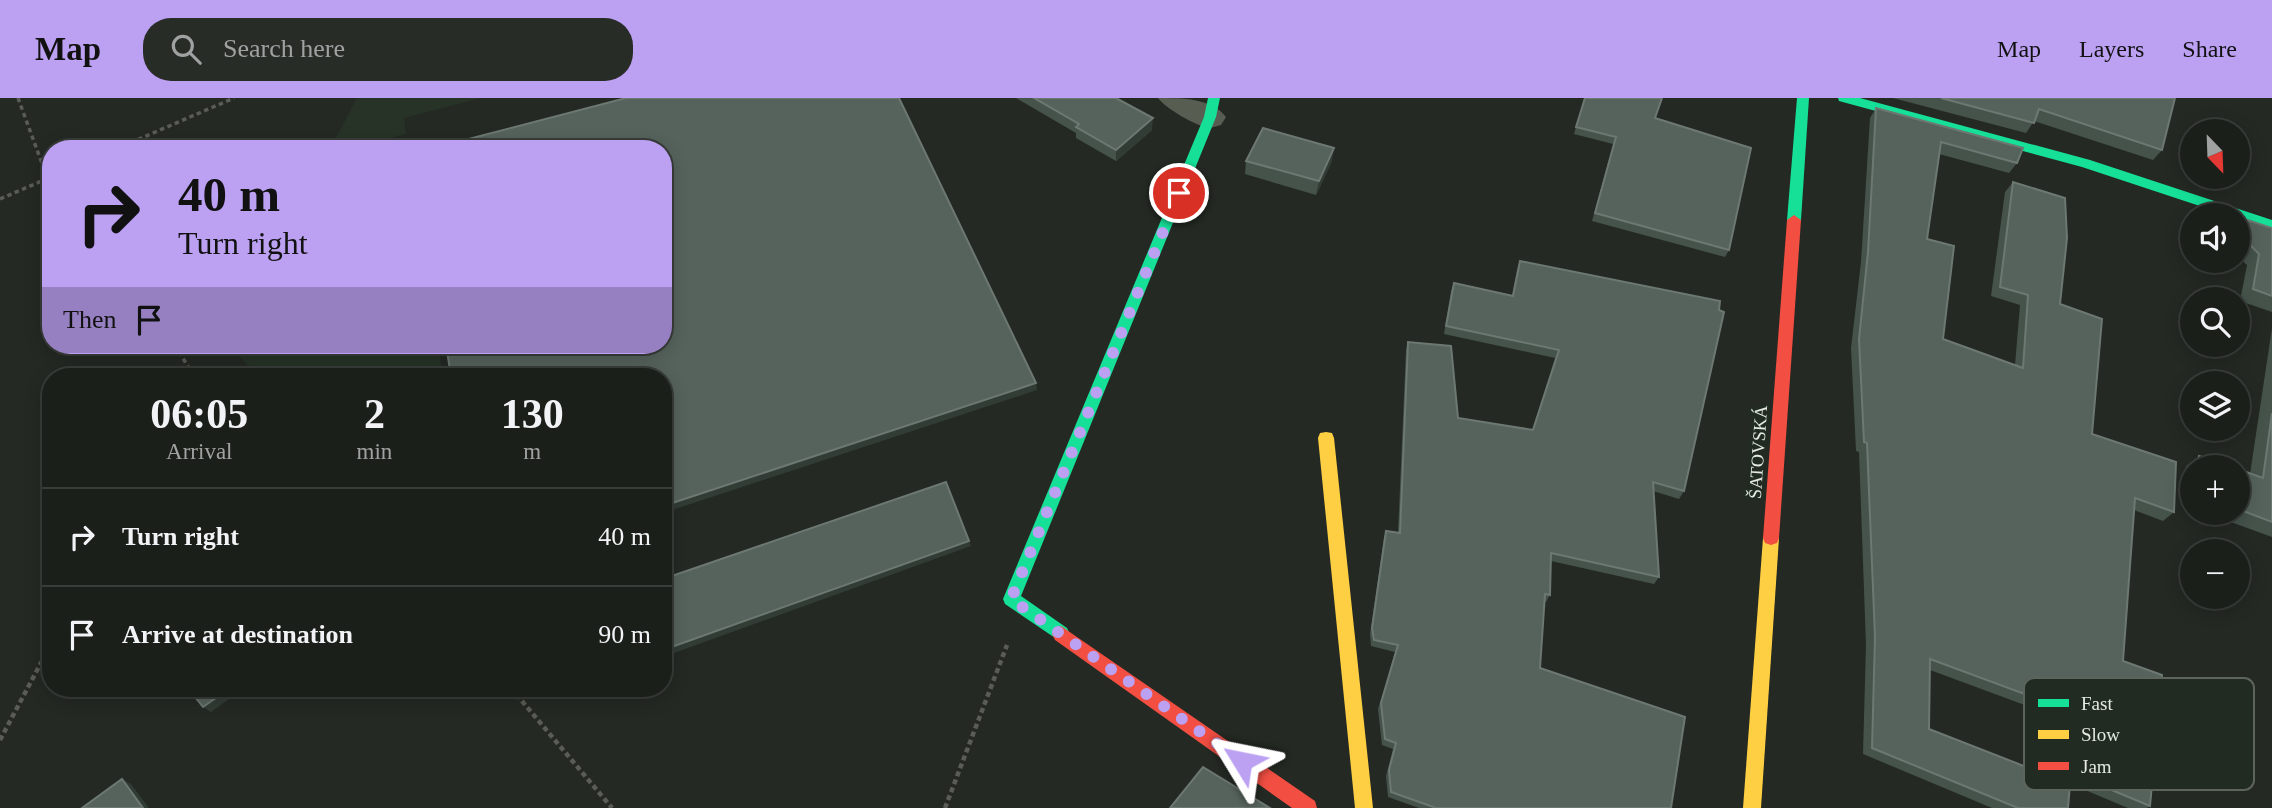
<!DOCTYPE html>
<html lang="en">
<head>
<meta charset="utf-8">
<style>
	:root { --surface:#1b1f1a; --page:#282c27; --text:#f1f3f6; --muted:#a0a2a2; --line:#393d39; --accent:#bca0f2 }
	body { margin:0; font-family:"Times New Roman",serif; background:var(--page); color:var(--text); height:100vh; display:flex; flex-direction:column; font-size:26px; white-space:nowrap }
	* { box-sizing:border-box; margin:0 }
	p { font-size:23px; color:var(--muted) }
	.icon { flex:none; width:38px; height:38px; fill:none; stroke:currentColor; stroke-width:2; stroke-linecap:round; stroke-linejoin:round }
	.map { position:relative; flex:1; overflow:hidden }
	.drawer { position:absolute; left:42px; top:270px; width:630px; height:329px; display:flex; flex-direction:column; background:var(--surface); border-radius:28px; box-shadow:0 4px 18px #0003,0 0 0 2px var(--line) }
	.drawer>* { flex:none }
	.guide { position:absolute; left:42px; top:42px; width:630px; height:214px; border-radius:28px; box-shadow:0 4px 18px #0003,0 0 0 2px var(--line); background:#bca0f2; color:#111; overflow:hidden }
	.needle { width:46px; rotate:157deg }
	.fabs { position:absolute; left:2180px; top:21px; display:grid; gap:14px }
	.fabs a { display:grid; place-items:center; width:70px; height:70px; border-radius:50%; background:var(--surface); box-shadow:0 4px 18px #0003,0 0 0 2px var(--line); font-size:35px }
	.pin { position:absolute; display:grid; place-items:center; width:60px; height:60px; color:#fff; margin:-30px; border:4px solid #fff; border-radius:50%; box-shadow:0 2px 7px #0007 }
	.me { position:absolute; width:77px; margin:-38px; rotate:305deg; stroke-linejoin:round; filter:drop-shadow(0 0 5px #0008) }
	.turn { display:flex; align-items:center; gap:24px; height:147px; padding:0 21px; font-size:32px }
	.turn .icon { width:91px; height:91px; stroke-width:2.5 }
	.turn b { display:block; font-size:49px; line-height:60px }
	.then { display:flex; align-items:center; height:66px; padding:0 21px; background:#0003; gap:14px; font-size:26px }
	.eta { display:flex; justify-content:space-evenly; align-items:center; height:119px; text-align:center }
	.eta b { font-size:42px; font-weight:800; line-height:49px }
	ul { padding:0; list-style:none }
	li { display:flex; align-items:center; gap:21px; height:98px; padding:0 21px; border-top:2px solid var(--line) }
	li div { flex:1 }
	li b { display:block; font-size:26px }
	li em { font-style:normal }
	header { display:flex; align-items:center; gap:42px; box-sizing:border-box; height:98px; padding:0 35px; background:var(--accent); color:#111 }
	header strong { font-size:33px }
	nav { display:flex; gap:38px; margin-inline-start:auto; font-size:24px }
	.search { width:490px; height:63px; background:var(--page); display:flex; align-items:center; gap:18px; box-sizing:border-box; padding:0 24px; border-radius:28px; color:var(--muted); font-size:26px }
	.map>svg:first-child { display:block }
	.built { fill:#273326 }
	.lines { fill:none; stroke-linecap:round; stroke-linejoin:round }
	.path-far1 { stroke:#5a5d55; stroke-width:3.5; stroke-dasharray:4.5 3.5; stroke-linecap:butt }
	.path { stroke:#5a5d55; stroke-width:4.5; stroke-dasharray:5 3.5; stroke-linecap:butt }
	.street { fill:#585d52; fill-rule:evenodd }
	.fast { fill:#16e098; fill-rule:evenodd }
	.slow { fill:#ffcf43; fill-rule:evenodd }
	.jam { fill:#f24e42; fill-rule:evenodd }
	.wall { fill:#45534b }
	.shaded-wall { fill:#313c34 }
	.building { fill:#56635c; stroke:#6c7871; stroke-width:2 }
	.route { stroke:#bca0f2; stroke-width:12; stroke-dasharray:0 21.6 }
	.labels { text-anchor:middle; dominant-baseline:central; stroke-width:7; stroke-linejoin:round; paint-order:stroke }
	.street-label { font-size:18px; fill:#e4e9e3; stroke:#222b21 }
	.key { fill:#222b21; stroke:#5c645b; stroke-width:2 }
	.key-label { font-size:19px; fill:#e4e9e3 }
</style>
</head>
<body>
<header>
<strong>Map</strong>
<div class="search"><svg class="icon" aria-label="search" viewBox="0 0 24 24"><circle cx="10" cy="10" r="6"/><path d="M15 15l6 6"/></svg>Search here</div>
<nav><a>Map</a><a>Layers</a><a>Share</a></nav>
</header>
<div class="map">
<svg width="2272" height="710" viewBox="0 0 2272 710">
	<rect width="100%" height="100%" fill="#242923"/>
	<g class="built">
		<polygon points="357,0 481,0 404,20 406,36 346,51 330,51"/>
		<polygon points="229,247 438,247 443,278 258,278"/>
	</g>
	<g class="lines">
		<g class="path-far1">
			<polyline points="18,0 43,68 51,81"/>
			<polyline points="116,51 234,0"/>
			<polyline points="0,101 51,79"/>
			<polyline points="175,247 193,277"/>
			<polyline points="193,277 222,273 227,278"/>
		</g>
		<g class="path">
			<polyline points="511,590 612,710"/>
			<polyline points="0,642 51,546"/>
			<polyline points="945,710 1007,547"/>
		</g>
		<path class="street" d="M 1158,0 C 1182,0 1212,0 1226,19 L 1221,27 C 1220,27 1211,30 1210,30 C 1197,29 1165,10 1158,0 Z"/>
		<g class="fast">
			<polygon points="1208,0 1220,0 1216,19 1021,498 1067,530 1070,536 1067,542 1061,544 1005,506 1003,501 1204,19"/>
			<polygon points="1797,0 1809,0 1801,122 1794,127 1787,122"/>
			<polygon points="1838,0 1860,0 2090,62 2272,122 2272,132 2238,121 2238,117 2227,117 2082,69 1839,3"/>
		</g>
		<g class="slow">
			<polygon points="1326,334 1332,335 1334,340 1373,710 1355,710 1318,340 1320,335"/>
			<polygon points="1771,433 1777,435 1779,440 1761,710 1743,710 1763,440 1765,435"/>
		</g>
		<g class="jam">
			<polygon points="1794,117 1801,122 1779,440 1777,445 1771,447 1765,445 1763,440 1787,122"/>
			<polygon points="1061,528 1315,703 1317,710 1292,710 1055,542 1052,536 1055,530"/>
		</g>
	</g>
	<g class="wall">
		<polygon points="1016,0 1116,0 1152,32 1116,63 1076,40 1076,35"/>
		<polygon points="1584,0 1662,0 1655,20 1729,152 1725,159 1592,123 1613,46 1574,36"/>
		<polygon points="1893,0 2175,0 2162,52 2153,62 2034,23 2026,35"/>
		<polygon points="1876,10 2017,65 2009,75 1939,56 1927,141 1943,241 2015,267 2020,207 1991,198 2005,94 2013,84 2060,206 2092,336 2174,414 2163,423 2134,412 2123,563 2150,708 2147,710 2128,710 2035,671 2038,612 1930,572 1929,631 2068,710 1992,710 1863,656 1866,547 1859,354 1856,353 1851,250 1861,164 1870,20"/>
		<polygon points="1246,63 1332,63 1316,97 1245,76"/>
		<polygon points="2216,111 2235,117 2209,117"/>
		<polygon points="2238,119 2272,130 2272,214 2240,203 2247,167 2238,159"/>
		<polygon points="1520,163 1684,393 1679,401 1653,393 1659,479 1654,486 1551,463 1550,497 1546,504 1544,504 1540,570 1671,710 1419,710 1388,699 1386,678 1393,651 1382,647 1378,611 1395,554 1371,548 1370,536 1384,440 1386,433 1398,435 1406,252 1408,244 1458,320 1532,332 1555,260 1444,236 1451,193 1454,185 1512,197 1517,172"/>
		<polygon points="2272,230 2272,439 2206,415 2238,415 2238,371 2250,376"/>
		<polygon points="2199,358 2232,369 2193,369 2193,410 2181,406 2186,368"/>
	</g>
	<g class="shaded-wall">
		<polygon points="1153,20 1152,32 1116,63 1116,52"/>
		<polygon points="1334,50 1332,63 1316,97 1319,83"/>
		<polygon points="1036,285 1037,292 663,415 663,408"/>
		<polygon points="969,443 971,448 663,559 663,552"/>
		<polygon points="230,590 244,590 211,614 203,609"/>
		<polygon points="122,681 131,686 149,710 143,710"/>
	</g>
	<g class="building">
		<polygon points="626,0 899,0 1036,285 663,408 663,278 451,278 446,247 663,247 663,51 430,51"/>
		<polygon points="1034,0 1116,0 1153,20 1116,52 1076,29 1079,26"/>
		<polygon points="1585,0 1662,0 1655,20 1751,50 1729,152 1595,115 1616,39 1576,29"/>
		<polygon points="1941,0 2175,0 2162,52 2039,11 2034,25"/>
		<polygon points="1876,10 2023,50 2017,65 1941,44 1927,141 1954,148 1943,241 2023,270 2028,197 2000,189 2013,84 2065,100 2067,140 2060,206 2102,221 2092,336 2176,364 2174,414 2135,400 2123,563 2162,577 2150,708 2047,665 2049,605 1930,561 1929,631 2070,686 2068,710 2018,710 1872,650 1875,539 1867,345 1864,344 1859,241 1868,154"/>
		<polygon points="1263,30 1334,50 1319,83 1246,63"/>
		<polygon points="2216,111 2235,117 2222,117"/>
		<polygon points="2238,119 2272,130 2272,198 2253,191 2259,156 2238,134"/>
		<polygon points="1520,163 1720,203 1719,212 1724,214 1684,393 1653,384 1659,479 1551,455 1550,497 1545,496 1540,570 1685,619 1671,710 1436,710 1391,694 1389,672 1396,645 1385,641 1381,605 1398,547 1374,542 1372,530 1386,433 1400,435 1408,244 1451,248 1458,320 1533,332 1559,252 1446,228 1454,185 1513,198"/>
		<polygon points="2272,315 2272,424 2238,411 2238,371 2263,380"/>
		<polygon points="2199,358 2232,369 2198,369"/>
		<polygon points="946,384 969,443 663,552 663,481"/>
		<polygon points="188,590 230,590 203,609"/>
		<polygon points="1203,669 1270,710 1170,710"/>
		<polygon points="122,681 143,710 82,710"/>
	</g>
	<g class="lines">
		<polyline class="route" points="1179,95 1011,501 1242,663"/>
	</g>
	<g class="labels">
		<g class="street-label">
			<text transform="translate(1758 354) rotate(-86)">ŠATOVSKÁ</text>
		</g>
	</g>
	<rect x="2024" y="580" width="230" height="112" rx="10" class="key"/>
	<rect x="2038" y="601" width="31" height="8" fill="#16e098"/>
	<rect x="2038" y="632" width="31" height="9" fill="#ffcf43"/>
	<rect x="2038" y="664" width="31" height="8" fill="#f24e42"/>
	<g class="key-label">
		<text x="2081" y="612">Fast</text>
		<text x="2081" y="643">Slow</text>
		<text x="2081" y="675">Jam</text>
	</g>
</svg>
<div class="fabs">
<a><svg class="needle" viewBox="-14 -14 28 28"><path d="M0-13l5 13h-10z" fill="#e53935"/><path d="M0 13l5-13h-10z" fill="#a0a2a2"/></svg></a>
<a><svg class="icon" aria-label="sound" viewBox="0 0 24 24"><path d="M4 9h4l5-4v14l-5-4H4zM17 9q2 3 0 6"/></svg></a>
<a><svg class="icon" aria-label="search" viewBox="0 0 24 24"><circle cx="10" cy="10" r="6"/><path d="M15 15l6 6"/></svg></a>
<a><svg class="icon" aria-label="layers" viewBox="0 0 24 24"><path d="M12 4l9 5-9 5-9-5zM3 14l9 5 9-5"/></svg></a>
<a>+</a>
<a>−</a>
</div>
<div class="pin" style="left:1179px;top:95px;background:#d93025"><svg class="icon" aria-label="arrive" viewBox="0 0 24 24"><path d="M6 21V4h12l-3 4 3 4H6"/></svg></div>
<svg class="me" style="left:1242px;top:663px" viewBox="-20 -20 40 40"><path d="M0-17L14 15 0 8-14 15z" fill="#bca0f2" stroke="#fff" stroke-width="4"/></svg>
<div class="guide">
<div class="turn"><svg class="icon" aria-label="right" viewBox="0 0 24 24"><path d="M7 20v-9h11M14 6l5 5-5 5"/></svg><div><b>40 m</b>Turn right</div></div>
<div class="then">Then<svg class="icon" aria-label="arrive" viewBox="0 0 24 24"><path d="M6 21V4h12l-3 4 3 4H6"/></svg></div>
</div>
<section class="drawer">
<div class="eta">
<div><b>06:05</b><p>Arrival</p></div>
<div><b>2</b><p>min</p></div>
<div><b>130</b><p>m</p></div>
</div>
<ul>
<li><svg class="icon" aria-label="right" viewBox="0 0 24 24"><path d="M7 20v-9h11M14 6l5 5-5 5"/></svg><div><b>Turn right</b></div><em>40 m</em></li>
<li><svg class="icon" aria-label="arrive" viewBox="0 0 24 24"><path d="M6 21V4h12l-3 4 3 4H6"/></svg><div><b>Arrive at destination</b></div><em>90 m</em></li>
</ul>
</section>
</div>
</body>
</html>
